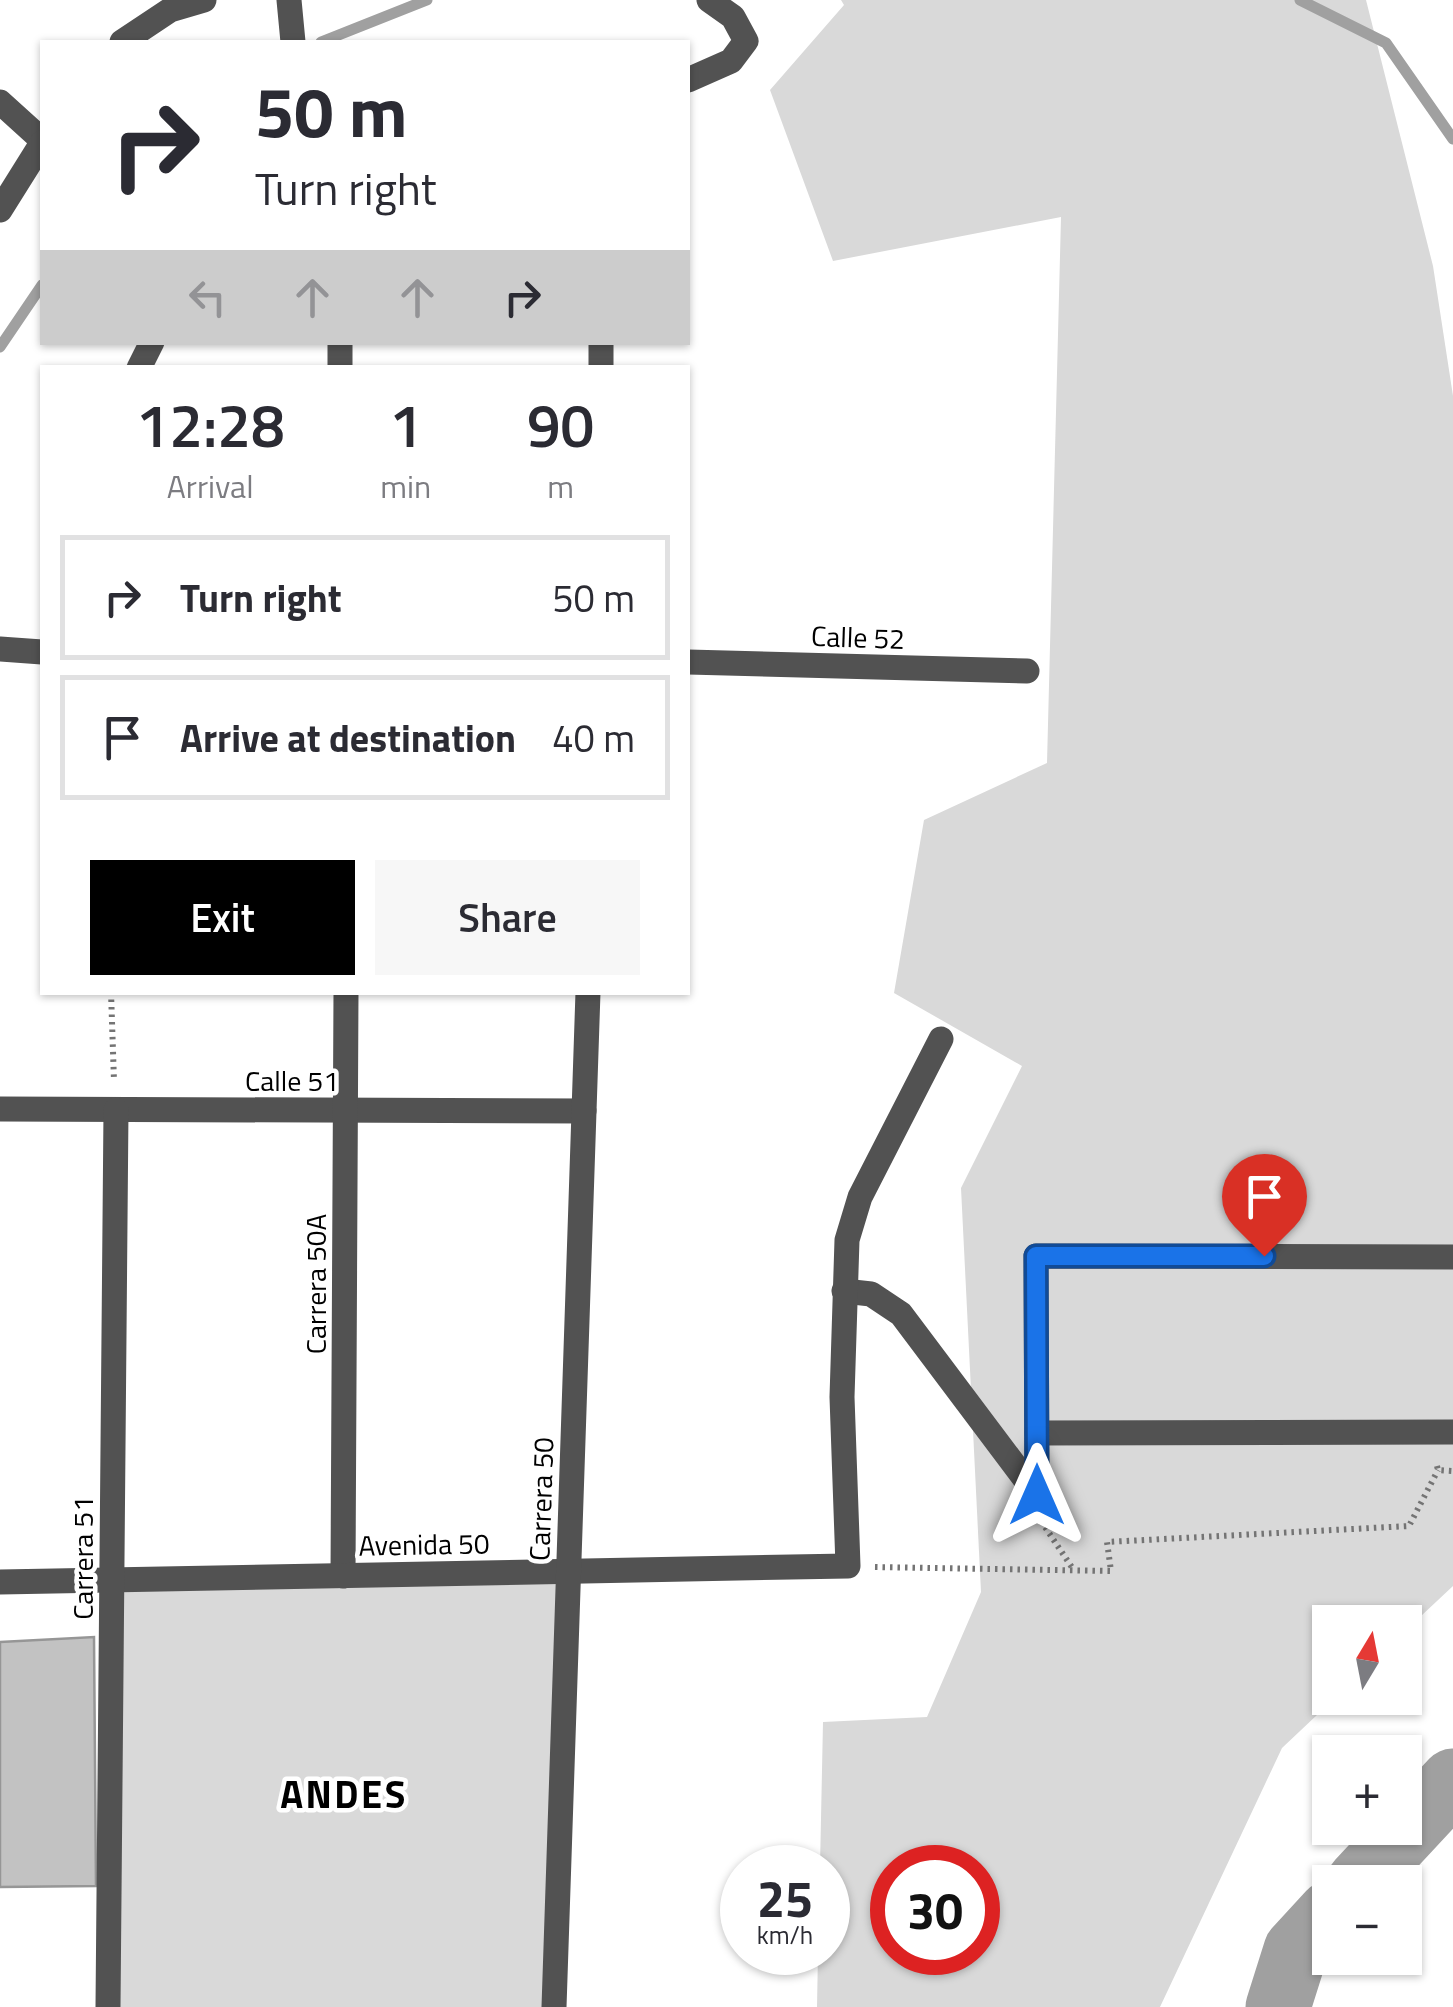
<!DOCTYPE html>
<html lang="en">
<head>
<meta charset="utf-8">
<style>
	:root { --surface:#fff; --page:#f7f7f7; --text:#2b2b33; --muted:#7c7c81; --line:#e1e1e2; --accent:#000 }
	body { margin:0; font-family:"Titillium Web",sans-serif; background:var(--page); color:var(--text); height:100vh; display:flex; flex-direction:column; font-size:38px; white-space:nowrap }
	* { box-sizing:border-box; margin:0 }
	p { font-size:32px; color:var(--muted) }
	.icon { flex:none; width:55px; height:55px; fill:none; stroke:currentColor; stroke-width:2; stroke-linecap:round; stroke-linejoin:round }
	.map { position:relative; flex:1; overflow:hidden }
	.side { position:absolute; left:40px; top:365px; width:650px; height:630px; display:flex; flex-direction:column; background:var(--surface); border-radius:0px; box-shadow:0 2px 8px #0004 }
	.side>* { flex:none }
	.top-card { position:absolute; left:40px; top:40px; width:650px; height:305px; border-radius:0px; box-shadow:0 2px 8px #0004; background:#fff; color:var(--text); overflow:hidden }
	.needle { width:65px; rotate:10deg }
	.buttons { position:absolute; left:1312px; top:1605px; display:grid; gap:20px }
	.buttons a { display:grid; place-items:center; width:110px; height:110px; border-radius:0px; background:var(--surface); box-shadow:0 2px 8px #0004; font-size:50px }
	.speed { position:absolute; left:720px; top:1845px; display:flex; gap:20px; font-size:50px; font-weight:700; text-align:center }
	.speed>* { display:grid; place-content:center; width:130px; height:130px; border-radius:50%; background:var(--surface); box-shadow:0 2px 8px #0004; line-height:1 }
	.speed small { font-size:25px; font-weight:400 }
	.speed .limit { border:15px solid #d22; background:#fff; color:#111 }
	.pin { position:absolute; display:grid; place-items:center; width:85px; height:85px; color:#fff; margin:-102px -42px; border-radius:50% 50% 50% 0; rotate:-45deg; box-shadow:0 0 10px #0007 }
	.pin .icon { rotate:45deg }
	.me { position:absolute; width:110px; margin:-55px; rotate:0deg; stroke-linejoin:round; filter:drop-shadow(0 0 8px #0008) }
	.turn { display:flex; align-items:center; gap:35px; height:210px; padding:0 50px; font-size:45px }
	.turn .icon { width:130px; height:130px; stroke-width:2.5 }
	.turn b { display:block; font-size:70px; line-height:85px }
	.lanes { display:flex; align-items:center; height:95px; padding:0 50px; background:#0003; justify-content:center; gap:50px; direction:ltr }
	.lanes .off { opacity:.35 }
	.eta { display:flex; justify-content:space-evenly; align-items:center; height:170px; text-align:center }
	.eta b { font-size:60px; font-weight:600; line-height:70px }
	.button { display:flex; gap:20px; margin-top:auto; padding:20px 50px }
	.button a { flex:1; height:115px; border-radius:0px; background:var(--accent); color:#fff; font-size:40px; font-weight:600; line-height:115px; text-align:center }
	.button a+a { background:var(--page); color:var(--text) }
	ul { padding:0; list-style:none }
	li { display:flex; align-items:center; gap:30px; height:125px; margin:0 20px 15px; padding:0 30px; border:5px solid var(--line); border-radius:0px }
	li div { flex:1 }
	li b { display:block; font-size:38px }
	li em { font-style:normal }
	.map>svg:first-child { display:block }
	.green { fill:#d9d9d9; fill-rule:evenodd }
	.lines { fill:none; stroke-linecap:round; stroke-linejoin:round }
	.stream { stroke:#a0a0a0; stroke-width:11 }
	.river { stroke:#a0a0a0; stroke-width:65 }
	.building { fill:#c2c2c2; stroke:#969696; stroke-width:2.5 }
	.path { stroke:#747474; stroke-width:6; stroke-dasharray:2.5 5; stroke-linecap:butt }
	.minor { stroke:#525252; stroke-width:25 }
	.route-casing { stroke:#114b97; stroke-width:25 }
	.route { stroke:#1a73e8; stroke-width:18 }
	.labels { text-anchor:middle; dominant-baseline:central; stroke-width:9; stroke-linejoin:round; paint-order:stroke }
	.street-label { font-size:28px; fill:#000; stroke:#fff }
	.district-label { font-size:38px; font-weight:bold; letter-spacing:2.5px; fill:#000; stroke:#fff }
</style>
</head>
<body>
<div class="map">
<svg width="1453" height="2007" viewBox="0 0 1453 2007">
	<rect width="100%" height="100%" fill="#fff"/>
	<g class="green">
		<path d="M 841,0 L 1366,0 L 1433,266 L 1453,396 L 1453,1586 L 1405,1631 L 1405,1622 L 1330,1622 L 1330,1698 L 1335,1698 L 1282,1748 L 1160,2007 L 817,2007 L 818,1953 L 828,1952 L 828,1868 L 820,1867 L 823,1722 L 927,1717 L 981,1592 L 961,1188 L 1022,1066 L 894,993 L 924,820 L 1047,763 L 1061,217 L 833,261 L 770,90 L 844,5 ZM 892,1868 L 978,1868 L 978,1952 L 892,1952 Z"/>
		<polygon points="568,1571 554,2007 108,2007 112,1580"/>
	</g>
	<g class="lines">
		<g class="stream">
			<polyline points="1300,0 1386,43 1453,139"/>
			<polyline points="321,42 427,0"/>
			<polyline points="0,347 42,285"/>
		</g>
		<g class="river">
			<polyline points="1359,1882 1453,1781"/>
			<polyline points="1278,2007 1296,1950 1330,1913"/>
		</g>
	</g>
	<polygon class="building" points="94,1637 96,1886 0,1887 0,1642"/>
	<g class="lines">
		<g class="path">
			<polyline points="111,992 114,1081"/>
			<polyline points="1437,1466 1438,1470 1453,1471"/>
			<polyline points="1041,1521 1073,1569"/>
			<polyline points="875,1567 1111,1571 1107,1542 1409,1526 1438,1470"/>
		</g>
		<g class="minor">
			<polyline points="289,0 293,42"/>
			<polyline points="122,42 170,10 204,0"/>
			<polyline points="688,80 731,61 746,41 733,17 709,0"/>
			<polyline points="0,102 42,140"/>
			<polyline points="0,210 42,143"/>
			<polyline points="340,342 340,368"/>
			<polyline points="139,368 152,342"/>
			<polyline points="601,368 601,342"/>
			<polyline points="0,649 42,652"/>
			<polyline points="688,662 1027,671"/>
			<polyline points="0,1109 584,1111"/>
			<polyline points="844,1291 871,1294 901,1314 1037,1495"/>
			<polyline points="1037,1433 1453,1432"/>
			<polyline points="1037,1495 1036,1256 1453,1257"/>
			<polyline points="343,1576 346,992"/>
			<polyline points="0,1582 848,1566 842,1397 847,1240 860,1197 941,1039"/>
			<polyline points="108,2007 116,1110"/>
			<polyline points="554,2007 588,992"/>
		</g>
	</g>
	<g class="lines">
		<defs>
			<polyline id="route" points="1037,1495 1036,1256 1264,1256"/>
		</defs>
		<use href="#route" class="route-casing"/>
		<use href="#route" class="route"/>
	</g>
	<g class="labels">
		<g class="street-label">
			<text transform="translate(858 637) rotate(2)">Calle 52</text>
			<text x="292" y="1080">Calle 51</text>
			<text transform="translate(315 1284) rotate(-90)">Carrera 50A</text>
			<text transform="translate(541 1499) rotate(-88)">Carrera 50</text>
			<text transform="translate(424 1544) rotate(-1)">Avenida 50</text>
			<text transform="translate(82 1558) rotate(-90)">Carrera 51</text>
		</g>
		<g class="district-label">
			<text x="344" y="1794">ANDES</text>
		</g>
	</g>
</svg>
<div class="buttons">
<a><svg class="needle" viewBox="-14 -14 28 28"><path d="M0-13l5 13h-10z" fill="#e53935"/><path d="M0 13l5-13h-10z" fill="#7c7c81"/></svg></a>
<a>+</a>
<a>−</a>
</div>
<div class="speed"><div>25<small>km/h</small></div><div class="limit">30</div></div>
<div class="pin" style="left:1264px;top:1256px;background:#d93025"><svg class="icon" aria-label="arrive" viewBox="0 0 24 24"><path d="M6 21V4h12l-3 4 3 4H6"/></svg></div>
<svg class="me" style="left:1037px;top:1495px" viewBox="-20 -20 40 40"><path d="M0-17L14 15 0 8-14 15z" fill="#1a73e8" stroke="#fff" stroke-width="4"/></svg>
<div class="top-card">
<div class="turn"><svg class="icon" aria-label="right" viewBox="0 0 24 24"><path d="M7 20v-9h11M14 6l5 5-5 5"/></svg><div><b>50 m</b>Turn right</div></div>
<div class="lanes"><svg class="icon off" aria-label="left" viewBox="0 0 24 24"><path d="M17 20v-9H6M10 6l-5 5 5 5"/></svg><svg class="icon off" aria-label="ahead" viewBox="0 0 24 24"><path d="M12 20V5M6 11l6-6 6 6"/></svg><svg class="icon off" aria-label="ahead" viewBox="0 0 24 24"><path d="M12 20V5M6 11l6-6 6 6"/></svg><svg class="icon" aria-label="right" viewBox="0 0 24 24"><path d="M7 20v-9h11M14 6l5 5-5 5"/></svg></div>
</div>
<section class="side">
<div class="eta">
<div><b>12:28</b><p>Arrival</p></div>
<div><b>1</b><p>min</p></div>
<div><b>90</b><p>m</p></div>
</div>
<ul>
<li><svg class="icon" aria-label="right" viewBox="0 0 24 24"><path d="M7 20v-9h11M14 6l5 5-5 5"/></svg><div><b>Turn right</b></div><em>50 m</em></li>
<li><svg class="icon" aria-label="arrive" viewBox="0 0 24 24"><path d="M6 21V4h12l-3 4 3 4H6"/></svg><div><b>Arrive at destination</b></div><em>40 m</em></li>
</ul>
<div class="button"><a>Exit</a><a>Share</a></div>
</section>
</div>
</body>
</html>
